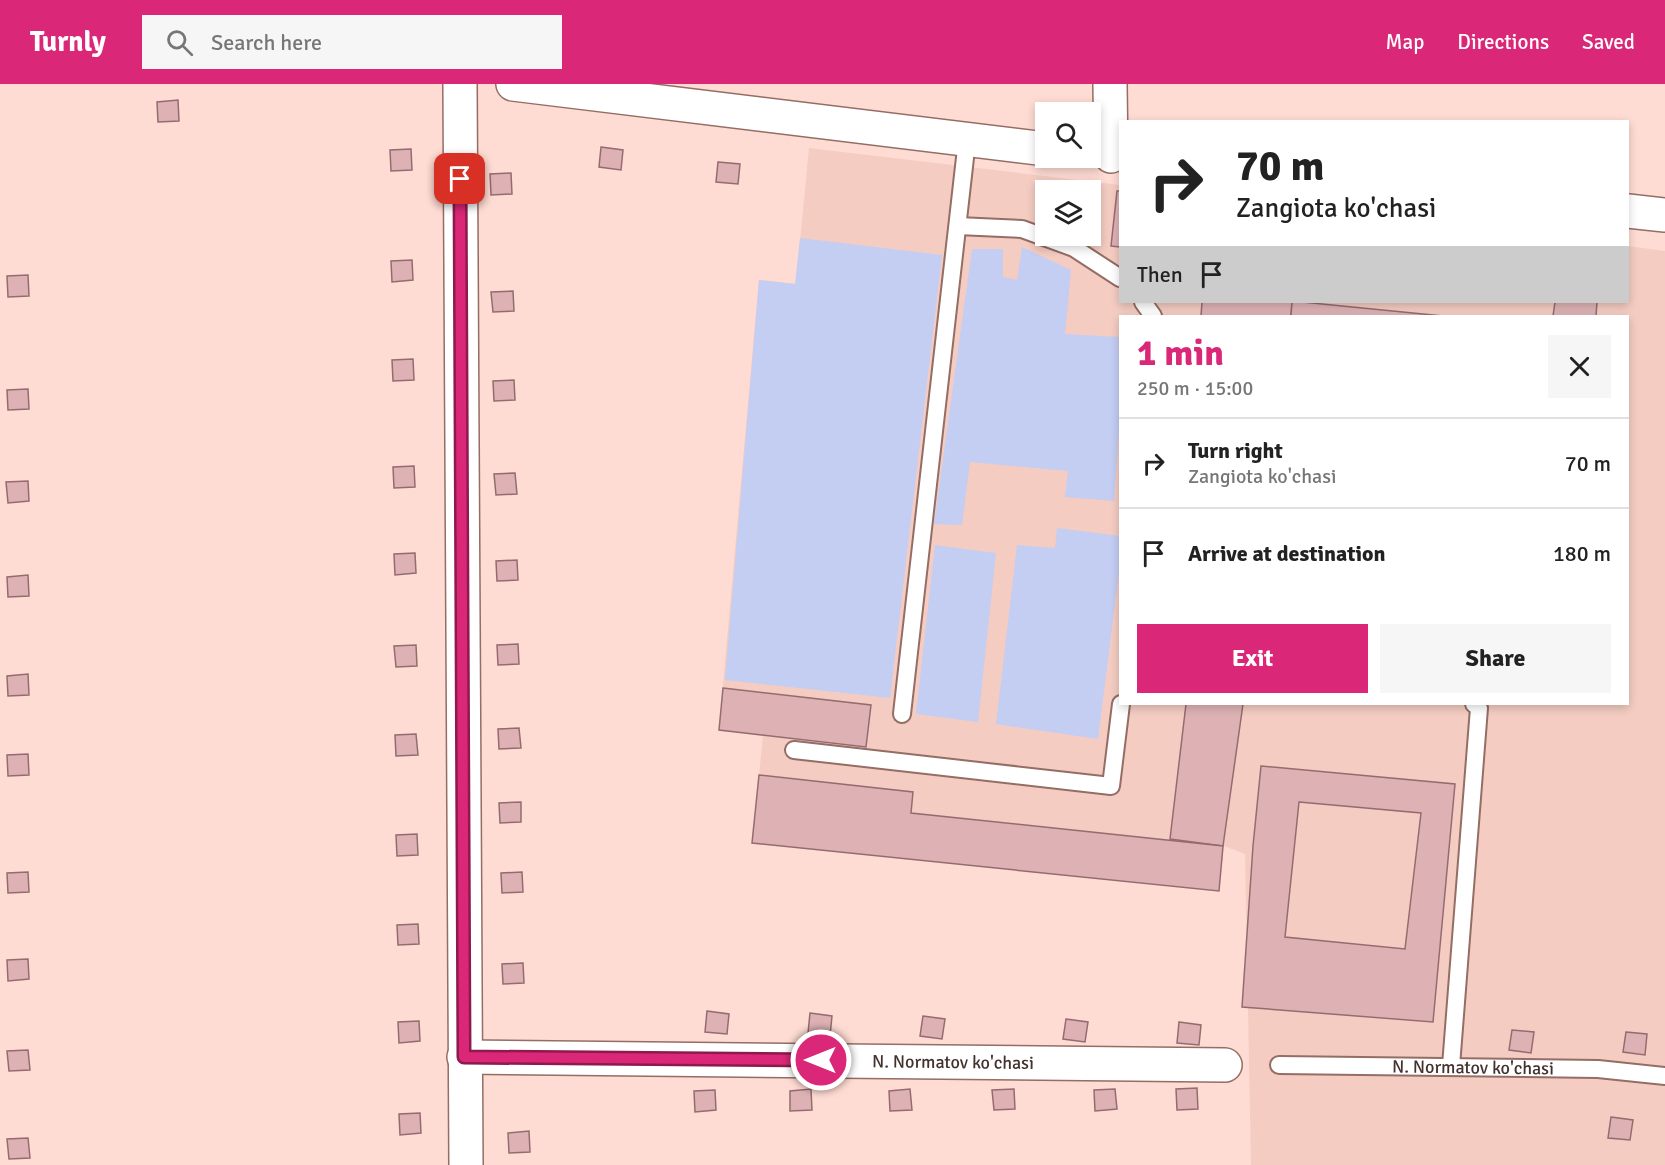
<!DOCTYPE html>
<html lang="en">
<head>
<meta charset="utf-8">
<style>
	:root { --surface:#fff; --page:#f6f6f6; --text:#222; --muted:#767676; --line:#e0e0e0; --accent:#db2777 }
	body { margin:0; font-family:Signika,sans-serif; background:var(--page); color:var(--text); height:100vh; display:flex; flex-direction:column; font-size:22px; white-space:nowrap }
	* { box-sizing:border-box; margin:0 }
	p { font-size:20px; color:var(--muted) }
	.icon { flex:none; width:33px; height:33px; fill:none; stroke:currentColor; stroke-width:2; stroke-linecap:round; stroke-linejoin:round }
	.map { position:relative; flex:1; overflow:hidden }
	.details { position:absolute; left:1119px; top:231px; width:510px; height:390px; display:flex; flex-direction:column; background:var(--surface); border-radius:0px; box-shadow:0 3px 9px #0003 }
	.details>* { flex:none }
	.banner { position:absolute; left:1119px; top:36px; width:510px; height:183px; border-radius:0px; box-shadow:0 3px 9px #0003; background:#fff; color:var(--text); overflow:hidden }
	.tools { position:absolute; left:1035px; top:18px; display:grid; gap:12px }
	.tools a { display:grid; place-items:center; width:66px; height:66px; border-radius:0px; background:var(--surface); box-shadow:0 3px 9px #0003; font-size:30px }
	.pin { position:absolute; display:grid; place-items:center; width:51px; height:51px; color:#fff; margin:-26px; border-radius:12px; box-shadow:0 3px 9px #0006 }
	.me { position:absolute; width:66px; margin:-33px; rotate:270deg; stroke-linejoin:round; filter:drop-shadow(0 0 4px #0008) }
	.turn { display:flex; align-items:center; gap:21px; height:126px; padding:0 18px; font-size:27px }
	.turn .icon { width:78px; height:78px; stroke-width:2.5 }
	.turn b { display:block; font-size:42px; line-height:51px }
	.then { display:flex; align-items:center; height:57px; padding:0 18px; background:#0003; gap:12px; font-size:22px }
	.round { display:grid; place-items:center; flex:none; width:63px; height:63px; border-radius:0px; background:var(--page) }
	.overview { display:flex; align-items:center; justify-content:space-between; height:102px; padding:0 18px }
	h1 { font-size:36px; font-weight:700; line-height:45px; color:var(--accent) }
	.action { display:flex; gap:12px; margin-top:auto; padding:12px 18px }
	.action a { flex:1; height:69px; border-radius:0px; background:var(--accent); color:#fff; font-size:24px; font-weight:700; line-height:69px; text-align:center }
	.action a+a { background:var(--page); color:var(--text) }
	ul { padding:0; list-style:none }
	li { display:flex; align-items:center; gap:18px; height:90px; padding:0 18px; border-top:2px solid var(--line) }
	li div { flex:1 }
	li b { display:block; font-size:22px }
	li em { font-style:normal }
	header { display:flex; align-items:center; gap:36px; box-sizing:border-box; height:84px; padding:0 30px; background:var(--accent); color:#fff }
	header strong { font-size:28px }
	nav { display:flex; gap:33px; margin-inline-start:auto; font-size:21px }
	.search { width:420px; height:54px; background:var(--page); display:flex; align-items:center; gap:15px; box-sizing:border-box; padding:0 21px; border-radius:0px; color:var(--muted); font-size:22px }
	.map>svg:first-child { display:block }
	.built { fill:#f4ccc2; fill-rule:evenodd }
	.green { fill:#c4cdf2 }
	.building { fill:#deb2b5; stroke:#946c6f; stroke-width:1.5; fill-rule:evenodd }
	.lines { fill:none; stroke-linecap:round; stroke-linejoin:round }
	.service-casing { stroke:#946d64; stroke-width:20 }
	.minor-casing { stroke:#946d64; stroke-width:36 }
	.service { stroke:#fff; stroke-width:16 }
	.minor { stroke:#fff; stroke-width:33 }
	.route-casing { stroke:#8e194d; stroke-width:15 }
	.route { stroke:#db2777; stroke-width:10 }
	.labels { text-anchor:middle; dominant-baseline:central; stroke-width:6; stroke-linejoin:round; paint-order:stroke }
	.street-label { font-size:18px; fill:#42312d; stroke:#ffede9 }
</style>
</head>
<body>
<header>
<strong>Turnly</strong>
<div class="search"><svg class="icon" aria-label="search" viewBox="0 0 24 24"><circle cx="10" cy="10" r="6"/><path d="M15 15l6 6"/></svg>Search here</div>
<nav><a>Map</a><a>Directions</a><a>Saved</a></nav>
</header>
<div class="map">
<svg width="1665" height="1081" viewBox="0 0 1665 1081">
	<rect width="100%" height="100%" fill="#fedbd3"/>
	<path class="built" d="M 809,64 L 1120,101 L 1120,218 L 1628,218 L 1628,162 L 1665,167 L 1665,1081 L 1251,1081 L 1245,770 L 1224,762 L 1219,807 L 752,759 L 763,652 L 719,646 L 759,196 L 796,200 ZM 1046,106 L 1090,106 L 1090,152 L 1046,152 ZM 1120,232 L 1628,232 L 1628,620 L 1120,620 Z"/>
	<g class="green">
		<polygon points="800,154 942,171 890,614 725,596 759,196 795,200"/>
		<polygon points="1022,163 1071,186 1065,250 1120,253 1120,334 1114,417 1065,413 1068,387 970,378 962,441 934,440 972,165 1003,165 1003,193 1017,196"/>
		<polygon points="1057,444 1120,452 1120,480 1098,655 996,640 1017,461 1055,464"/>
		<polygon points="935,461 996,469 978,638 916,630"/>
	</g>
	<g class="building">
		<polygon points="178,16 179,37 158,38 157,18"/>
		<polygon points="601,63 623,66 621,86 599,83"/>
		<polygon points="411,65 412,86 391,87 390,66"/>
		<polygon points="718,78 740,80 738,100 716,98"/>
		<polygon points="511,89 512,110 491,111 490,90"/>
		<polygon points="1117,107 1120,107 1120,163 1111,162"/>
		<polygon points="412,176 413,196 392,198 391,177"/>
		<polygon points="28,191 29,212 8,213 7,192"/>
		<polygon points="513,207 514,227 493,228 491,208"/>
		<polygon points="1202,218 1292,218 1291,232 1201,232"/>
		<polygon points="1292,218 1302,218 1443,232 1291,232"/>
		<polygon points="1555,218 1597,218 1596,232 1553,232"/>
		<polygon points="413,275 414,296 393,297 392,276"/>
		<polygon points="514,296 515,316 494,317 493,297"/>
		<polygon points="28,305 29,325 8,326 7,306"/>
		<polygon points="414,382 415,403 394,404 393,383"/>
		<polygon points="515,389 517,410 496,411 494,390"/>
		<polygon points="28,397 29,417 8,419 6,398"/>
		<polygon points="415,469 416,489 395,491 394,470"/>
		<polygon points="517,476 518,496 497,497 496,477"/>
		<polygon points="28,491 29,512 8,513 7,493"/>
		<polygon points="518,560 519,580 498,581 497,561"/>
		<polygon points="416,561 417,582 396,583 394,562"/>
		<polygon points="28,590 29,611 8,612 7,592"/>
		<polygon points="723,604 871,621 866,663 719,646"/>
		<polygon points="1186,620 1243,620 1223,762 1170,755"/>
		<polygon points="519,644 521,664 499,665 498,645"/>
		<polygon points="416,650 418,671 396,672 395,651"/>
		<polygon points="28,670 29,691 8,692 7,671"/>
		<path d="M 1261,682 L 1455,700 L 1433,938 L 1242,923 L 1253,762 ZM 1299,718 L 1421,729 L 1405,865 L 1285,853 Z"/>
		<polygon points="759,691 913,708 911,729 1223,762 1219,807 752,759"/>
		<polygon points="521,718 521,738 500,739 499,719"/>
		<polygon points="417,750 418,771 397,772 396,751"/>
		<polygon points="28,788 29,808 8,809 7,789"/>
		<polygon points="522,788 523,808 502,809 501,789"/>
		<polygon points="418,840 419,860 398,861 397,841"/>
		<polygon points="28,875 29,895 8,897 7,876"/>
		<polygon points="523,879 524,899 503,900 502,880"/>
		<polygon points="707,927 729,930 727,950 705,948"/>
		<polygon points="810,929 832,932 830,952 808,949"/>
		<polygon points="923,932 945,935 942,955 920,952"/>
		<polygon points="1066,935 1088,938 1085,958 1063,955"/>
		<polygon points="419,937 420,957 399,959 398,938"/>
		<polygon points="1179,938 1201,941 1199,961 1177,959"/>
		<polygon points="1512,946 1534,948 1531,969 1509,966"/>
		<polygon points="1626,948 1647,950 1645,971 1623,968"/>
		<polygon points="28,966 30,986 9,987 7,967"/>
		<polygon points="1197,1004 1198,1025 1177,1026 1176,1005"/>
		<polygon points="811,1005 812,1026 790,1027 790,1007"/>
		<polygon points="910,1005 912,1026 890,1027 889,1007"/>
		<polygon points="1014,1005 1015,1025 994,1026 992,1006"/>
		<polygon points="1115,1005 1117,1025 1095,1027 1094,1006"/>
		<polygon points="715,1006 716,1026 695,1028 694,1007"/>
		<polygon points="420,1029 421,1049 400,1051 399,1030"/>
		<polygon points="1611,1033 1633,1036 1630,1056 1608,1054"/>
		<polygon points="529,1047 530,1068 509,1069 508,1049"/>
		<polygon points="28,1054 30,1074 9,1075 7,1055"/>
	</g>
	<g class="lines">
		<defs>
			<g id="service">
				<polyline points="958,142 1022,145 1074,164 1120,194"/>
				<polyline points="1143,218 1153,232"/>
				<polyline points="902,630 967,56"/>
				<polyline points="794,666 1111,702 1121,620"/>
				<path id="s1" d="M 1279,981 L 1598,985 L 1665,992"/>
				<polyline points="1451,982 1479,624 1474,620"/>
			</g>
			<g id="minor">
				<polyline points="460,0 466,1081"/>
				<polyline points="513,0 1046,65"/>
				<polyline points="1110,0 1111,72"/>
				<polyline points="1628,127 1665,131"/>
				<path id="s2" d="M 464,973 L 1225,981"/>
			</g>
		</defs>
		<use href="#service" class="service-casing"/>
		<use href="#minor" class="minor-casing"/>
		<use href="#service" class="service"/>
		<use href="#minor" class="minor"/>
	</g>
	<g class="lines">
		<defs>
			<polyline id="route" points="460,95 464,973 821,976"/>
		</defs>
		<use href="#route" class="route-casing"/>
		<use href="#route" class="route"/>
	</g>
	<g class="labels">
		<g class="street-label">
			<text stroke="none"><textPath href="#s2" startOffset="489">N. Normatov ko'chasi</textPath></text>
			<text stroke="none"><textPath href="#s1" startOffset="194">N. Normatov ko'chasi</textPath></text>
		</g>
	</g>
</svg>
<div class="tools">
<a><svg class="icon" aria-label="search" viewBox="0 0 24 24"><circle cx="10" cy="10" r="6"/><path d="M15 15l6 6"/></svg></a>
<a><svg class="icon" aria-label="layers" viewBox="0 0 24 24"><path d="M12 4l9 5-9 5-9-5zM3 14l9 5 9-5"/></svg></a>
</div>
<div class="pin" style="left:460px;top:95px;background:#d93025"><svg class="icon" aria-label="arrive" viewBox="0 0 24 24"><path d="M6 21V4h12l-3 4 3 4H6"/></svg></div>
<svg class="me" style="left:821px;top:976px" viewBox="-20 -20 40 40"><circle r="17" fill="#db2777" stroke="#fff" stroke-width="3"/><path d="M0-11L8 9 0 5-8 9z" fill="#fff"/></svg>
<div class="banner">
<div class="turn"><svg class="icon" aria-label="right" viewBox="0 0 24 24"><path d="M7 20v-9h11M14 6l5 5-5 5"/></svg><div><b>70 m</b>Zangiota ko'chasi</div></div>
<div class="then">Then<svg class="icon" aria-label="arrive" viewBox="0 0 24 24"><path d="M6 21V4h12l-3 4 3 4H6"/></svg></div>
</div>
<section class="details">
<div class="overview"><div><h1>1 min</h1><p>250 m · 15:00</p></div><a class="round"><svg class="icon" aria-label="close" viewBox="0 0 24 24"><path d="M6 6l12 12M18 6L6 18"/></svg></a></div>
<ul>
<li><svg class="icon" aria-label="right" viewBox="0 0 24 24"><path d="M7 20v-9h11M14 6l5 5-5 5"/></svg><div><b>Turn right</b><p>Zangiota ko'chasi</p></div><em>70 m</em></li>
<li><svg class="icon" aria-label="arrive" viewBox="0 0 24 24"><path d="M6 21V4h12l-3 4 3 4H6"/></svg><div><b>Arrive at destination</b></div><em>180 m</em></li>
</ul>
<div class="action"><a>Exit</a><a>Share</a></div>
</section>
</div>
</body>
</html>
